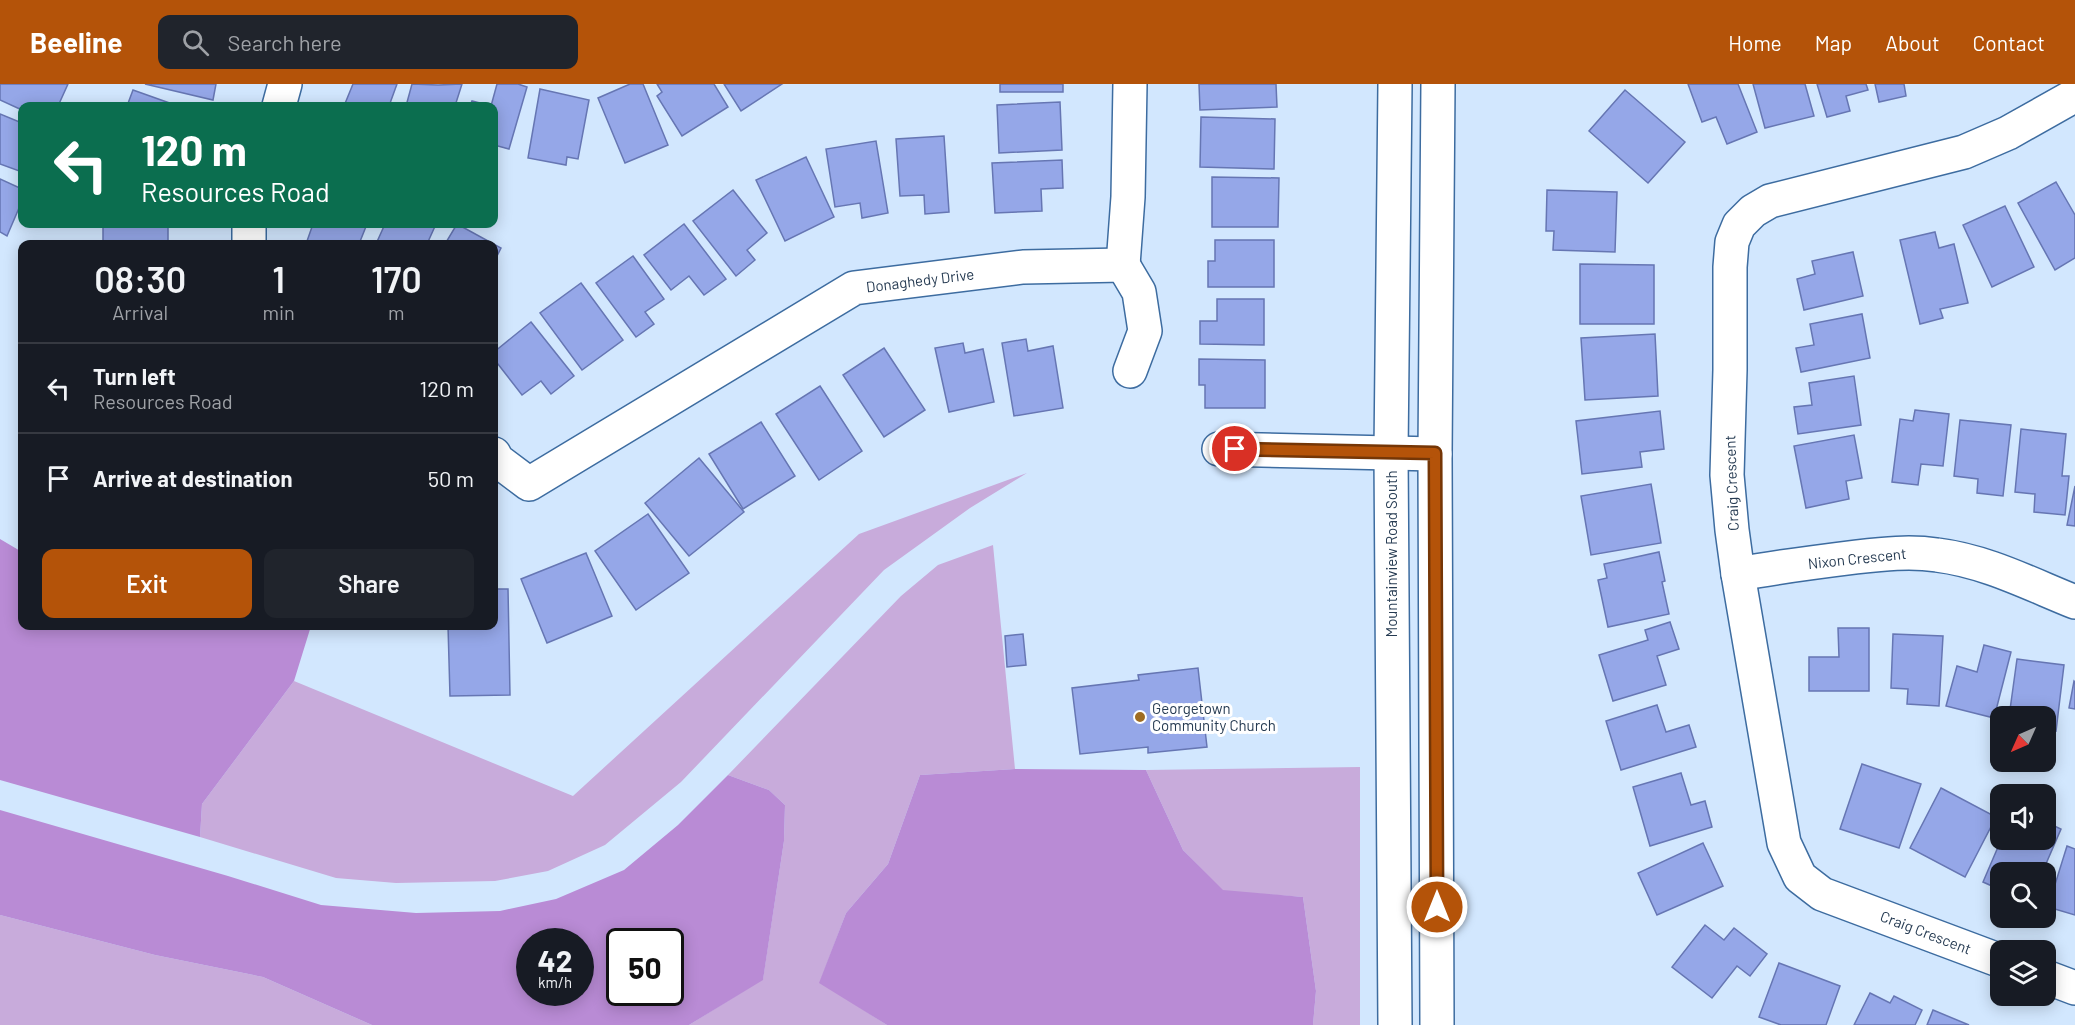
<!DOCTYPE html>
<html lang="en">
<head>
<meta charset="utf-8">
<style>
	:root { --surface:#171b24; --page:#20242c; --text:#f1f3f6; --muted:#9ea1a6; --line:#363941; --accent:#b45309 }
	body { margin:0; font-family:Barlow,sans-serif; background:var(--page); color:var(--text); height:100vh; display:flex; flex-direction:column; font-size:22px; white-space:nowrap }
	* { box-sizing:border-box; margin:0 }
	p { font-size:20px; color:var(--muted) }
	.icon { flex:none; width:33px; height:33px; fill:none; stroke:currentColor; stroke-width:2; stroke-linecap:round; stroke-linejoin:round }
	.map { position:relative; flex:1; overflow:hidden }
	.drawer { position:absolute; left:18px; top:156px; width:480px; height:390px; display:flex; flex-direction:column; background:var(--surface); border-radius:12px; box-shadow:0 3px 15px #0003 }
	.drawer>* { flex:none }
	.banner { position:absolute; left:18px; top:18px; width:480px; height:126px; border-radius:12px; box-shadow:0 3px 15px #0003; background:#0b6e4f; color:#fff; overflow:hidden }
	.needle { width:39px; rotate:225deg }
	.buttons { position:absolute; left:1990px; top:622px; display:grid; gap:12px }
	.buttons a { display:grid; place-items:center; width:66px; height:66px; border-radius:12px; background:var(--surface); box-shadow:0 3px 15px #0003; font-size:30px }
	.speed { position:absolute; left:516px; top:844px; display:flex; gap:12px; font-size:30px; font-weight:700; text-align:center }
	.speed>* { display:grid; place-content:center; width:78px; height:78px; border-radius:50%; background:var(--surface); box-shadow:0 3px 15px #0003; line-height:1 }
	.speed small { font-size:15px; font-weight:400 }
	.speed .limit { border:3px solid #111; border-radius:9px; background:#fff; color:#111 }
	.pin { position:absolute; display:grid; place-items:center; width:51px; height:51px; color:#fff; margin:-26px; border:3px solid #fff; border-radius:50%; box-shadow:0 2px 6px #0007 }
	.me { position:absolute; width:66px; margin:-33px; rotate:0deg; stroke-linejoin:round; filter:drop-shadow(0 0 4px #0008) }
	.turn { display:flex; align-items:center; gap:21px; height:126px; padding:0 24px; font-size:27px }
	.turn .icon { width:78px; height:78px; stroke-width:2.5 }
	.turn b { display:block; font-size:42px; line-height:51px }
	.eta { display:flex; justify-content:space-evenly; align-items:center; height:102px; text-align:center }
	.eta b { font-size:36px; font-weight:600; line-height:42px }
	.button { display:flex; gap:12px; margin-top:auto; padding:12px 24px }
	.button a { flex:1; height:69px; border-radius:12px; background:var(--accent); color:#fff; font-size:24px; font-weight:600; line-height:69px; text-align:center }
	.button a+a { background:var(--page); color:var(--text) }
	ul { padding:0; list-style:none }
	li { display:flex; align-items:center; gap:18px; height:90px; padding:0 24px; border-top:2px solid var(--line) }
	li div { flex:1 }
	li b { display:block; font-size:22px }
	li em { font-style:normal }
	header { display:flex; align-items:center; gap:36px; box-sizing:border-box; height:84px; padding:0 30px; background:var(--accent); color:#fff }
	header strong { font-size:28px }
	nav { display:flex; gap:33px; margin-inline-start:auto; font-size:21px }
	.search { width:420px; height:54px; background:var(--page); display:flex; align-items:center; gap:15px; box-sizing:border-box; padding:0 21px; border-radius:12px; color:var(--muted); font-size:22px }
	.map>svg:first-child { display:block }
	.green { fill:#c8abdb }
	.forest { fill:#b98bd5; fill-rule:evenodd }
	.building { fill:#95a7e8; stroke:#6676b3; stroke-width:1.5 }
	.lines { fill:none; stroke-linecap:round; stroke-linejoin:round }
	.minor-casing { stroke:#3d6ca0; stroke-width:36 }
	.major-casing { stroke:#3d6ca0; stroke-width:36 }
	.minor { stroke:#fff; stroke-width:33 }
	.major { stroke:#fff; stroke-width:33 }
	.route-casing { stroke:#753606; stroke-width:15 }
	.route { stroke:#b45309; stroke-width:10 }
	.poi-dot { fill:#9f6c22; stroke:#fff; stroke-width:2 }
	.labels { text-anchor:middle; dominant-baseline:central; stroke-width:6; stroke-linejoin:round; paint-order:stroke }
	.street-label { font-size:15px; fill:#263b52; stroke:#fff }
	.poi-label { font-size:15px; fill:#263b52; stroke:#fff; text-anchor:start }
</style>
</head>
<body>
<header>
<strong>Beeline</strong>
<div class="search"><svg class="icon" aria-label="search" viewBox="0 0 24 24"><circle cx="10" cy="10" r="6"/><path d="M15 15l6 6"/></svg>Search here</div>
<nav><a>Home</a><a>Map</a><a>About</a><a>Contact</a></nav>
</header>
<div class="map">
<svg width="2075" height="941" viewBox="0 0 2075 941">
	<rect width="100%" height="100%" fill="#d2e7fe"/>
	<g class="green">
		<polygon points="1027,389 970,424 884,486 681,698 605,761 548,787 495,797 396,799 336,794 200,753 202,720 294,597 573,712 859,450"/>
		<polygon points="993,461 1015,685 920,691 888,780 846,829 820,898 887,941 689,941 763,895 784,757 785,721 769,706 728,691 901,512 938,481"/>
		<polygon points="1360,683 1360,941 1313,941 1316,907 1303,813 1223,807 1183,766 1146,686"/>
		<polygon points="0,831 155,871 263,893 372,941 0,941"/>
	</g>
	<g class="forest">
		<polygon points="0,455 22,468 22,542 311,542 294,597 202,720 200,753 0,696"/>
		<polygon points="1015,685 1146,686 1183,766 1223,806 1303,813 1316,907 1313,941 887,941 819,899 846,829 888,780 920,691"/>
		<path d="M 728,691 L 769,706 L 785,721 L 784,757 L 763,896 L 689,941 L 372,941 L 263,893 L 155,871 L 0,831 L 0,726 L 228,792 L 321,821 L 416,829 L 500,827 L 556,815 L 624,786 L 678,741 ZM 530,858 L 580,858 L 580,909 L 530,909 ZM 620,858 L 670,858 L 670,909 L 620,909 Z"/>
	</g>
	<g class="building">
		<polygon points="0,0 68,0 58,22 22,22 22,26 0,16"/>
		<polygon points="145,0 216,0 213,16"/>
		<polygon points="353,0 397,0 389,22 344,22"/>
		<polygon points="412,0 438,1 462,0 455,22 406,22"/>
		<polygon points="497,0 518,0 527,3 509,65 494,61 494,22 470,22 472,17 491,22"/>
		<polygon points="630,0 643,0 668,61 625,79 598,14"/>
		<polygon points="657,0 714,0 728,23 682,52 657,12 662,8"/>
		<polygon points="724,0 782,0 741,27"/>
		<rect x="1000" y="0" width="63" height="8"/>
		<polygon points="1199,0 1276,0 1277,23 1200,26"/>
		<polygon points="1688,0 1738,0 1757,48 1727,60 1716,33 1702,38"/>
		<polygon points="1753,0 1805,0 1814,32 1765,44"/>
		<polygon points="1817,0 1866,0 1868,6 1846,12 1850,27 1827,33"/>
		<polygon points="1875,0 1904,0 1906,12 1879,18"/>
		<polygon points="540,5 589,16 578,75 567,73 566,81 528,74"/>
		<polygon points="133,6 178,22 127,22"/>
		<polygon points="1625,6 1685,58 1648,99 1589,47"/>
		<polygon points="1060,18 1062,66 999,69 997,21"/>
		<polygon points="0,30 22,39 22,88 0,80"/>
		<polygon points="1201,33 1275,35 1274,85 1200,83"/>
		<polygon points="944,52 949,128 925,130 924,111 900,112 896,55"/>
		<polygon points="876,57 888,129 862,134 860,119 835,123 826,65"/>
		<polygon points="806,73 834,133 785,157 756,96"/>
		<polygon points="1062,76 1063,104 1041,105 1042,127 995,129 992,79"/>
		<polygon points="1212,93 1279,94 1278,143 1212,143"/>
		<polygon points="0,95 22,105 22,117 7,152 0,148"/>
		<polygon points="2056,98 2075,131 2075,174 2055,186 2018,119"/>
		<polygon points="733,106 767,149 747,166 755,176 736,192 693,137"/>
		<polygon points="1547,106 1617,108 1615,168 1553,166 1554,147 1546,147"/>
		<polygon points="2005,122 2034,183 1992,203 1963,141"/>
		<polygon points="313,140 367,140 359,160 306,160"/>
		<polygon points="385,140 436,140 427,160 376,160"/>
		<polygon points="457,140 501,164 494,178 494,160 445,160"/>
		<polygon points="684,140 726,195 704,211 689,192 671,206 644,171"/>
		<rect x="103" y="142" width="65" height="18"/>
		<polygon points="1935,148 1939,164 1954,160 1968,219 1940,225 1943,234 1920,240 1900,156"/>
		<polygon points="1215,156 1274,156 1274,203 1208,203 1208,177 1215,177"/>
		<polygon points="1853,168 1863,212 1804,226 1797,195 1815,190 1812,177"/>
		<polygon points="633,172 664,215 645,228 654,240 636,253 596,199"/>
		<polygon points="1580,180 1654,181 1654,240 1580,240"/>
		<polygon points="581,199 623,256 582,286 540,229"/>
		<polygon points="1217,215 1264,215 1264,261 1200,260 1200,237 1217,237"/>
		<polygon points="1862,230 1870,274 1801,288 1796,264 1814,261 1810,240"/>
		<polygon points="531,238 574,292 551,310 541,297 522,311 494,275 494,268"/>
		<polygon points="1655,250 1658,312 1585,316 1581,254"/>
		<polygon points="1026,255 1028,267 1053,262 1063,324 1014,332 1002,259"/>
		<polygon points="963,259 965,269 983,265 994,318 949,328 935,264"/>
		<polygon points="884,264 925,326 884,353 843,291"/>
		<polygon points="1199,275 1265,276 1265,324 1205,324 1205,301 1199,301"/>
		<polygon points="1854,292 1861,341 1798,350 1794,323 1812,321 1809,299"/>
		<polygon points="820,302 862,367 819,396 776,330"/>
		<polygon points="1915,326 1949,330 1943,382 1921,380 1918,401 1892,398 1900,335 1913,337"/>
		<polygon points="1660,327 1664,365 1640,368 1642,383 1582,390 1576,337"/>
		<polygon points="1960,336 2011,341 2003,412 1977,409 1978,395 1954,392"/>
		<polygon points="761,338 795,392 743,425 709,370"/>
		<polygon points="2021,345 2066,350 2062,392 2069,392 2065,431 2034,428 2035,410 2015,408"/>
		<polygon points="1854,351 1862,394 1846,397 1849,415 1806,424 1794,362"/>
		<polygon points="699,374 744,428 689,472 645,419"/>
		<polygon points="1651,400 1661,459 1591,471 1581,412"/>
		<polygon points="2075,402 2075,442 2067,441"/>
		<polygon points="648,430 689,489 636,526 595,467"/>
		<polygon points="1659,468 1665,497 1662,498 1669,530 1608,543 1598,496 1607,494 1604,480"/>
		<polygon points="586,469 612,532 547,559 521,495"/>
		<polygon points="494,505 508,505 510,611 450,612 448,542 494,542"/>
		<polygon points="1670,538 1679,565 1657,572 1666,601 1613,617 1599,571 1648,556 1645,546"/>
		<polygon points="1838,544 1869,544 1869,607 1809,607 1809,573 1839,573"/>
		<polygon points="1023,550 1026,581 1007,583 1005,552"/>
		<polygon points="1893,550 1943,552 1939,622 1907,620 1908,605 1891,604"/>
		<polygon points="1984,561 2011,568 1994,634 1946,622 1957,582 1977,588"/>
		<polygon points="2017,575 2064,581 2056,647 2046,645 2046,633 2009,633"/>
		<polygon points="1198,584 1207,663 1148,669 1148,663 1080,670 1072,604 1139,596 1138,591"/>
		<polygon points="2074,597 2075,598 2075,625 2069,624"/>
		<polygon points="1657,621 1666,648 1689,641 1696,663 1621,686 1606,637"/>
		<polygon points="1862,680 1921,700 1899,764 1840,745"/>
		<polygon points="1681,689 1691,721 1705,717 1712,743 1650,762 1633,703"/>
		<polygon points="1941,704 1996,733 1965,793 1910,764"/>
		<polygon points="2046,738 2061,745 2042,789 2001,789 2001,806 1983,798 2001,756 2046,756"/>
		<polygon points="1703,759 1723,802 1657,831 1638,789"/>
		<polygon points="2067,762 2075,765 2075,831 2048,823"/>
		<polygon points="1705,841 1724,856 1734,844 1767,870 1750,892 1737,882 1712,914 1672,883"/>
		<polygon points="1779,879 1840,902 1826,941 1781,941 1759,933"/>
		<polygon points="1870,909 1890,919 1894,912 1922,926 1915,941 1854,941"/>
		<polygon points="1933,926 1969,941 1927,941"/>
	</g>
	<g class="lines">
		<defs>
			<g id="minor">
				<polyline points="279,22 285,0"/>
				<polyline points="249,140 249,160"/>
				<polyline points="1123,181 1128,113 1130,0"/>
				<polyline points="1123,181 1139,208 1145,247 1130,287"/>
				<polyline points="1219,365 1435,370"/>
				<polyline points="494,370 497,376 529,400 854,204 1023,183 1123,181"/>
				<path d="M 1738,490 C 1777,483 1816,478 1856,473 C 1883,470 1910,467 1937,471 C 1986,477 2030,500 2075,518"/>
				<polyline points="2001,877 1822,810 1800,793 1784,759 1738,490 1732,446 1727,391 1730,286 1730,183 1732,158 1739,141 1753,127 1770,117 1964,68 2008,49 2072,13"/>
				<polyline points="2046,893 2075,904"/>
			</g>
			<g id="major">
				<polyline points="1395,0 1391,369 1395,941"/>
				<polyline points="1437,941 1435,370 1438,0"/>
			</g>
		</defs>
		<use href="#minor" class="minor-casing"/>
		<use href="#major" class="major-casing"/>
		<use href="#minor" class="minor"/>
		<use href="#major" class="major"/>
	</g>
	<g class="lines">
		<defs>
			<polyline id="route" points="1235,365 1435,369 1437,823"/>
		</defs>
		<use href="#route" class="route-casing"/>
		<use href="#route" class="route"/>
	</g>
	<circle class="poi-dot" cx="1140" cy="633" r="6"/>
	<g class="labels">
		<g class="street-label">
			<text transform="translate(920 196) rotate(-7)">Donaghedy Drive</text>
			<text transform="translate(1731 399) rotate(-92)">Craig Crescent</text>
			<text transform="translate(1391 470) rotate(-90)">Mountainview Road South</text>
			<text transform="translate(1857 474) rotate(-6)">Nixon Crescent</text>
			<text transform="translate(1926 848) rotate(21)">Craig Crescent</text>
		</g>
		<g class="poi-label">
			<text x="1152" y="624">Georgetown<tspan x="1152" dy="17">Community Church</tspan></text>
		</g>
	</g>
</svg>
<div class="buttons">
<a><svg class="needle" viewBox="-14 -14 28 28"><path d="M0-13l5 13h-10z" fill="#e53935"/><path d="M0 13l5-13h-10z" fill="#9ea1a6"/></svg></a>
<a><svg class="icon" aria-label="sound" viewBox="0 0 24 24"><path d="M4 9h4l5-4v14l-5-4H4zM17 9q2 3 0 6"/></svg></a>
<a><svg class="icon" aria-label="search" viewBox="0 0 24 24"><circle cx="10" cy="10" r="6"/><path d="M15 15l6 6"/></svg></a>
<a><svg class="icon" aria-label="layers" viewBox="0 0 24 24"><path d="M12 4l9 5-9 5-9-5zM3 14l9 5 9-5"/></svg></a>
</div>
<div class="speed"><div>42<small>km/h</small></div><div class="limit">50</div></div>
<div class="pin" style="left:1235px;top:365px;background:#d93025"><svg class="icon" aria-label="arrive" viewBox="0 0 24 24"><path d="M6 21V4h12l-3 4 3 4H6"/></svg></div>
<svg class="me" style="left:1437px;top:823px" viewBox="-20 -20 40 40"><circle r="17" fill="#b45309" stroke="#fff" stroke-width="3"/><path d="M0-11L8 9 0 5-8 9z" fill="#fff"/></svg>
<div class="banner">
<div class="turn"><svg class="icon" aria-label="left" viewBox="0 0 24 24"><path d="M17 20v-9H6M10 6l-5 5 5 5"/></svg><div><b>120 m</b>Resources Road</div></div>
</div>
<section class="drawer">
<div class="eta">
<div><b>08:30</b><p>Arrival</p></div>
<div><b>1</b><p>min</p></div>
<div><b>170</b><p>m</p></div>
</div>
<ul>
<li><svg class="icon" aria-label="left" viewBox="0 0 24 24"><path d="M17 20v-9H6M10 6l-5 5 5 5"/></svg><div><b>Turn left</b><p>Resources Road</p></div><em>120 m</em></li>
<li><svg class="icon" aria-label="arrive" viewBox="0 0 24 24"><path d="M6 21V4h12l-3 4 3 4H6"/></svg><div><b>Arrive at destination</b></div><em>50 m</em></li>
</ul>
<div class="button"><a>Exit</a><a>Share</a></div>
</section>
</div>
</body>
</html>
